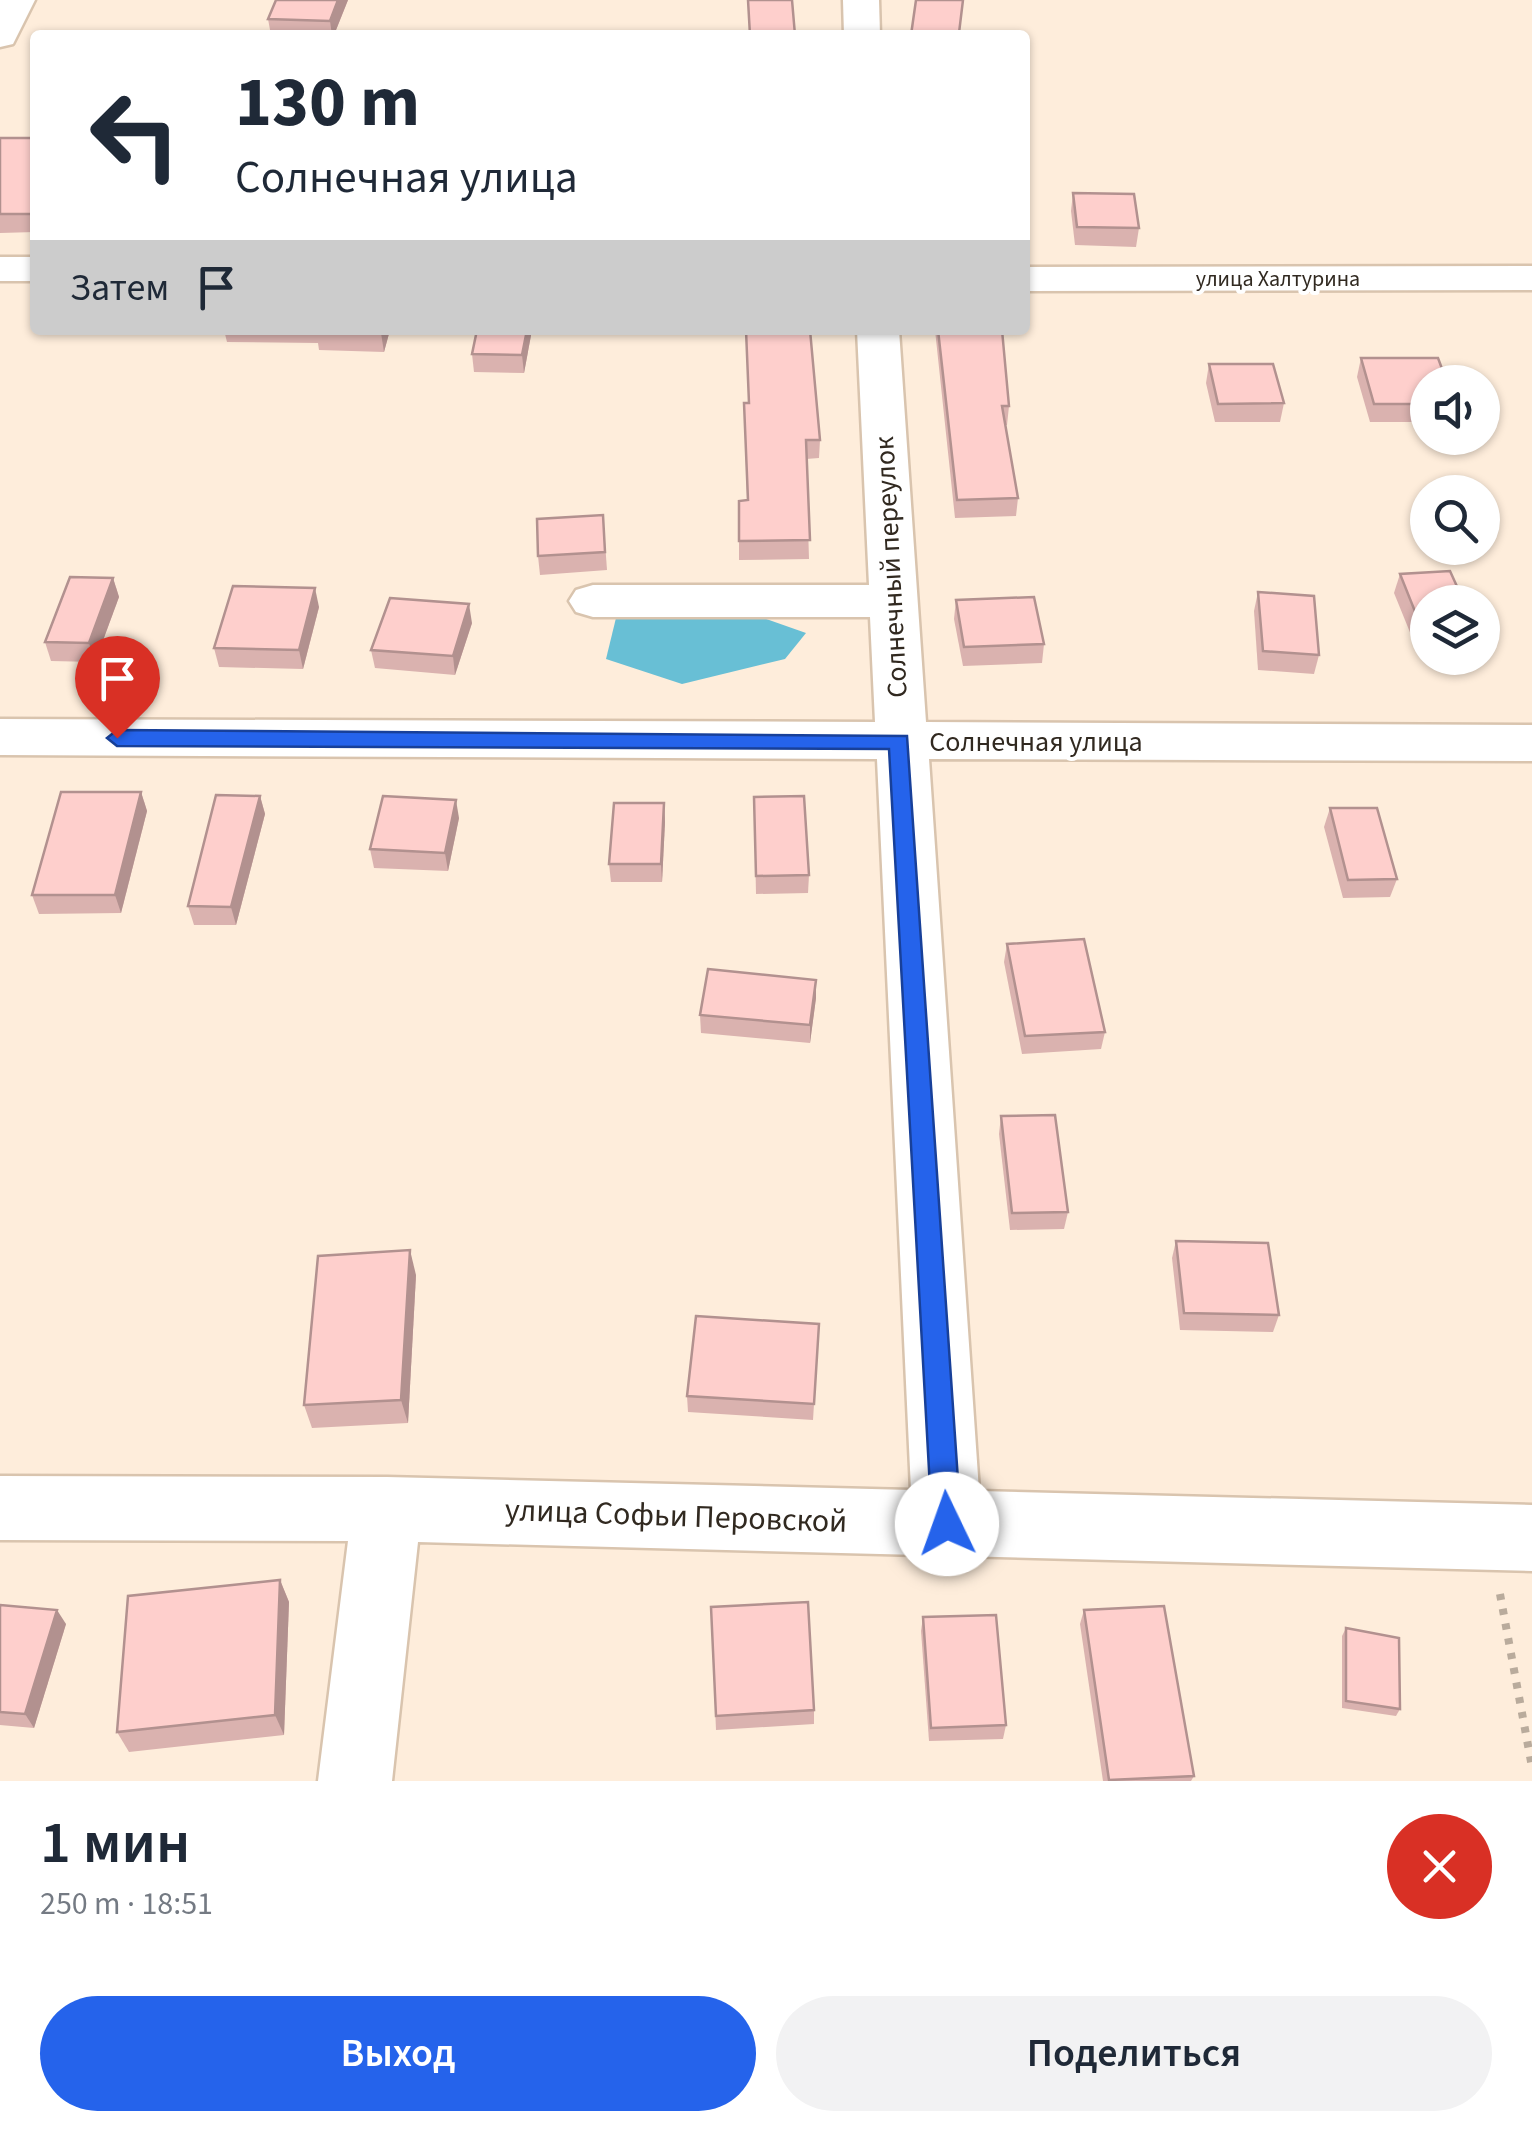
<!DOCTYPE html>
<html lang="ru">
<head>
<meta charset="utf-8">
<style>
	:root { --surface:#fff; --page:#f2f2f3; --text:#1f2937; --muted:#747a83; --accent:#2563eb }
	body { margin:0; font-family:"Source Sans 3",sans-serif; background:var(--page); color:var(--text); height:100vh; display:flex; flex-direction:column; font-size:38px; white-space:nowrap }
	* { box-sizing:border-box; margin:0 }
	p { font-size:32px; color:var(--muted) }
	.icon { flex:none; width:55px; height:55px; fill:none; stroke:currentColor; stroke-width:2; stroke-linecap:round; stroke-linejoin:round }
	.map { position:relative; height:1781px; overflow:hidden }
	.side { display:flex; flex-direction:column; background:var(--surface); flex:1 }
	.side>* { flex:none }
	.guide { position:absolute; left:30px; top:30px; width:1000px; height:305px; border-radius:10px; box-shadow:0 2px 8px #0004; background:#fff; color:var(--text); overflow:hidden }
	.fabs { position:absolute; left:1410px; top:365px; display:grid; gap:20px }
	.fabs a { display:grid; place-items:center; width:90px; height:90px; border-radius:50%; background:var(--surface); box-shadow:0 2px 8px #0004; font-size:50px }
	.pin { position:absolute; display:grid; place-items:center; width:85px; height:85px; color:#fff; margin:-102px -42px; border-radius:50% 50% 50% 0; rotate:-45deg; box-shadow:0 0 10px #0007 }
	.pin .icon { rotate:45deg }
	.me { position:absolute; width:110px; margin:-55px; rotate:357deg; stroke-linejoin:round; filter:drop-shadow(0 0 8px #0008) }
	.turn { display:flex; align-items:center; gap:35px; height:210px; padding:0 40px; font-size:45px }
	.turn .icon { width:130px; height:130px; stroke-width:2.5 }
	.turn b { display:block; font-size:70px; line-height:85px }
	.then { display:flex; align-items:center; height:95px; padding:0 40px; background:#0003; gap:20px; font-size:38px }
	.round { display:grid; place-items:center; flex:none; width:105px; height:105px; border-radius:52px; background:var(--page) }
	.summary { display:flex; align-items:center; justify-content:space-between; height:170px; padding:0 40px }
	h1 { font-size:60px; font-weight:600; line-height:75px }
	.cta { display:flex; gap:20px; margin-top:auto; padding:20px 40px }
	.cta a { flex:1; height:115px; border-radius:60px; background:var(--accent); color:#fff; font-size:40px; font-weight:600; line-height:115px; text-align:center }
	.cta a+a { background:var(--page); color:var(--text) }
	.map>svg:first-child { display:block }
	.water { fill:#68bfd5 }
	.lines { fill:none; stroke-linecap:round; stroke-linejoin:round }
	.minor-casing { stroke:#d9c4ae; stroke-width:5 }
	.path { stroke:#b9ab9c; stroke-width:8; stroke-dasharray:6 9; stroke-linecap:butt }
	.minor { fill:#fff; fill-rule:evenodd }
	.wall { fill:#dab2af }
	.shaded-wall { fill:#b2918f }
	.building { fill:#fecfcc; stroke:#b2918f; stroke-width:2.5 }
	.route { fill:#2563eb; stroke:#184099; stroke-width:2.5 }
	.labels { text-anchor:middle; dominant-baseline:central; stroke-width:8; stroke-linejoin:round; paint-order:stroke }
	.far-street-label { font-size:22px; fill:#312920; stroke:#fff }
	.street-label { font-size:28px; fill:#312920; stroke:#fff }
	.near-street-label { font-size:32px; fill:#312920; stroke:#fff }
</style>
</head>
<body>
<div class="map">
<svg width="1532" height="1781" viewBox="0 0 1532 1781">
	<rect width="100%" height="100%" fill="#feeddb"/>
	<polygon class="water" points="752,614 806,633 785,659 682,684 606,659 616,618"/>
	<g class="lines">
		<defs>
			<g id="minor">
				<polygon points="0,0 35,0 13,44 0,47"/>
				<polygon points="843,0 879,0 880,35 844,35"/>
				<rect x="0" y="257" width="35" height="24"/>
				<polygon points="1532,266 1532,290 1025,291 1025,267"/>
				<polygon points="857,330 899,330 926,722 1532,725 1532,761 929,759 979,1491 1532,1505 1532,1571 418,1542 392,1781 318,1781 348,1541 0,1540 0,1476 387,1477 911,1490 877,759 0,755 0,719 875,722 870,617 593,617 576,612 569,601 576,590 593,585 869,585"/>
			</g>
		</defs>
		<use href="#minor" class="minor-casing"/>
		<polyline class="path" points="1500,1594 1532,1767"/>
		<use href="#minor" class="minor"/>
	</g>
	<g class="wall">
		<polygon points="276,0 348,0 334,35 271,35 268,19"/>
		<polygon points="0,138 35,138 35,232 0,233"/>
		<polygon points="1073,193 1139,228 1136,247 1075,245 1071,211"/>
		<polygon points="224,330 390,330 384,352 319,350 318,343 227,342"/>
		<polygon points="532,330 524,373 474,372 472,354"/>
		<polygon points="935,330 1002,330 1009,406 1007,425 1005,425 1018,498 1016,516 955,518"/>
		<polygon points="1361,358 1428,382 1428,422 1370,422 1357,377"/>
		<polygon points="1209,364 1284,403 1280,422 1215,422 1206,383"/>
		<polygon points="744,403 820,440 819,458 806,459 809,559 739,560 739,501 747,500"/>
		<polygon points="603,515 607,570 540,575 538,556"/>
		<polygon points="1400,574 1428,602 1428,657 1420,657 1394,593"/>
		<polygon points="113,578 119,597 95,662 51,661 45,642"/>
		<polygon points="1258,592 1319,655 1314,674 1258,670 1254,611"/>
		<polygon points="956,600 1044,644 1042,663 963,666 954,619"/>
		<polygon points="319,607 303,669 219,667 214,648"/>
		<polygon points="472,623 455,675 375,668 371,650"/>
		<polygon points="141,792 147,811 121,913 39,914 32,895"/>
		<polygon points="260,796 265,814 236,925 194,925 188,906"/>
		<polygon points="754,797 809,875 808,893 756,894"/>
		<polygon points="664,803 665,822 662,882 611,882 609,864"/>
		<polygon points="1330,808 1397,879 1390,897 1343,898 1324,827"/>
		<polygon points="459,818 448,871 374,868 370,849"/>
		<polygon points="1007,944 1105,1032 1101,1049 1022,1054 1004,962"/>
		<polygon points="816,980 816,998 810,1043 701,1033 700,1015"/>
		<polygon points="1001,1116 1068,1212 1064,1229 1010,1230 999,1134"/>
		<polygon points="1176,1241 1279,1315 1273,1332 1180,1330 1172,1258"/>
		<polygon points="416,1275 408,1423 312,1428 304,1405"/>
		<polygon points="819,1324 813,1420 688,1412 687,1396"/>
		<polygon points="280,1580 289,1602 284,1735 129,1752 117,1732"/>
		<polygon points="0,1605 66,1624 34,1728 0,1725"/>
		<polygon points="711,1607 814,1710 814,1724 716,1730"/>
		<polygon points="1084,1610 1194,1776 1191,1781 1103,1781 1080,1624"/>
		<polygon points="923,1617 1006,1725 1003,1739 929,1741 921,1631"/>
		<polygon points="1346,1628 1400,1709 1396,1716 1342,1708 1342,1636"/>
	</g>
	<g class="shaded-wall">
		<polygon points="338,0 348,0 334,35 332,35 330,21"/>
		<polygon points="382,330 390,330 384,352 381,333"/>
		<polygon points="527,330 532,330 524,373 522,355"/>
		<polygon points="113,578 119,597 95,662 89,643"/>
		<polygon points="315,588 319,607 303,669 299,650"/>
		<polygon points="469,604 472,623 455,675 453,656"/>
		<polygon points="141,792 147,811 121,913 115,895"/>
		<polygon points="260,796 265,814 236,925 231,907"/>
		<polygon points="456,800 459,818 448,871 445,853"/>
		<polygon points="664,803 665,822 662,882 661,864"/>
		<polygon points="816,980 816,998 810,1043 810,1025"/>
		<polygon points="410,1250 416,1275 408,1423 401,1400"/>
		<polygon points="280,1580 289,1602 284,1735 275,1715"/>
		<polygon points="57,1610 66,1624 34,1728 25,1714"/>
	</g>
	<g class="building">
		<polygon points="276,0 338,0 330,21 268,19"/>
		<polygon points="748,0 792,0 795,35 750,35"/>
		<polygon points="916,0 963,0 959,33 972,33 972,35 911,35"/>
		<rect x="0" y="138" width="35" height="76"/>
		<polygon points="1073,193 1134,194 1139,228 1077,227"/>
		<polygon points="316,330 382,330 381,333"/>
		<polygon points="477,330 527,330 522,355 472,354"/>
		<polygon points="746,330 810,330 820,440 806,440 810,540 739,541 739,501 748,500 744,403 749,403"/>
		<polygon points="938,330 1002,330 1009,406 1002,406 1018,498 957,500"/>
		<polygon points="1361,358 1438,358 1447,382 1428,382 1428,404 1374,404"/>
		<polygon points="1209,364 1273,364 1284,403 1218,404"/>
		<polygon points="603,515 605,552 538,556 537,519"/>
		<polygon points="1450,571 1464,602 1428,602 1428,639 1426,639 1400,574"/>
		<polygon points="70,577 113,578 89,643 45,642"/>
		<polygon points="233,586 315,588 299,650 214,648"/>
		<polygon points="1258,592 1314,596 1319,655 1263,651"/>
		<polygon points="1034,597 1044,644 964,647 956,600"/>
		<polygon points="390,598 469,604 453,656 371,650"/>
		<polygon points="61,792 141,792 115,895 32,895"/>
		<polygon points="216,795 260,796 231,907 188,906"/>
		<polygon points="383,796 456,800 445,853 370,849"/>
		<polygon points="804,796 809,875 756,876 754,797"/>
		<polygon points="614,803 664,803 661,864 609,864"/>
		<polygon points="1330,808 1377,808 1397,879 1348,880"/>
		<polygon points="1084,939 1105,1032 1025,1036 1007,944"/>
		<polygon points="708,969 816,980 810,1025 700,1015"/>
		<polygon points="1055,1115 1068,1212 1012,1213 1001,1116"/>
		<polygon points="1176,1241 1268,1243 1279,1315 1184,1313"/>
		<polygon points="410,1250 401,1400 304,1405 318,1256"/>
		<polygon points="696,1316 819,1324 814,1404 687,1396"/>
		<polygon points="280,1580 275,1715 117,1732 128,1596"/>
		<polygon points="808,1602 814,1710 716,1716 711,1607"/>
		<polygon points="0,1605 57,1610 25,1714 0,1712"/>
		<polygon points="1164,1606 1194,1776 1109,1780 1084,1610"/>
		<polygon points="996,1615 1006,1725 931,1728 923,1617"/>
		<polygon points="1346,1628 1399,1638 1400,1709 1346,1701"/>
	</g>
	<polygon class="route" points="117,730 907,736 961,1524 957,1533 947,1537 937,1533 932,1524 889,749 117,746 107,738"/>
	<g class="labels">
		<g class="far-street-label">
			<text x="1278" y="279">улица Халтурина</text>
		</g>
		<g class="street-label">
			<text transform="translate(891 567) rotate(-93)">Солнечный переулок</text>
			<text x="1036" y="742">Солнечная улица</text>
		</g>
		<g class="near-street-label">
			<text transform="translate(676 1516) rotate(2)">улица Софьи Перовской</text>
		</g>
	</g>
</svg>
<div class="fabs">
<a><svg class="icon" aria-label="sound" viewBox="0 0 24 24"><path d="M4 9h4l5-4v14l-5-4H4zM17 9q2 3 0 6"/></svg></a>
<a><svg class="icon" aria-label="search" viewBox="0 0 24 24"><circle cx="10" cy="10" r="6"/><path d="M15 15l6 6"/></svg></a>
<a><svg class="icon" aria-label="layers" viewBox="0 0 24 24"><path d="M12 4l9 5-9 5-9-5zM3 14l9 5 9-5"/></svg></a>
</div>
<div class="pin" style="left:117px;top:738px;background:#d93025"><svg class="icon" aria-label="arrive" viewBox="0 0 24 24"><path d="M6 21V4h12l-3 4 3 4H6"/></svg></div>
<svg class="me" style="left:947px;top:1524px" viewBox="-20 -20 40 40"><circle r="19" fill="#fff"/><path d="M0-13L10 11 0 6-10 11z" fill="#2563eb"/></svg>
<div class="guide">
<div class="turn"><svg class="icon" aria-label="left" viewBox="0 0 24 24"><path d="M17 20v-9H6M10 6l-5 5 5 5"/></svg><div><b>130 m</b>Солнечная улица</div></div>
<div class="then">Затем<svg class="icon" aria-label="arrive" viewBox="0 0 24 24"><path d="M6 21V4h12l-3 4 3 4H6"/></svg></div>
</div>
</div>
<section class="side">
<div class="summary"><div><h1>1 мин</h1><p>250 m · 18:51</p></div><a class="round" style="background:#d93025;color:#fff"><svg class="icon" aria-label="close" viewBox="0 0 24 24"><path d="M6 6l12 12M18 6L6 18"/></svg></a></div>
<div class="cta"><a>Выход</a><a>Поделиться</a></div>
</section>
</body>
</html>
